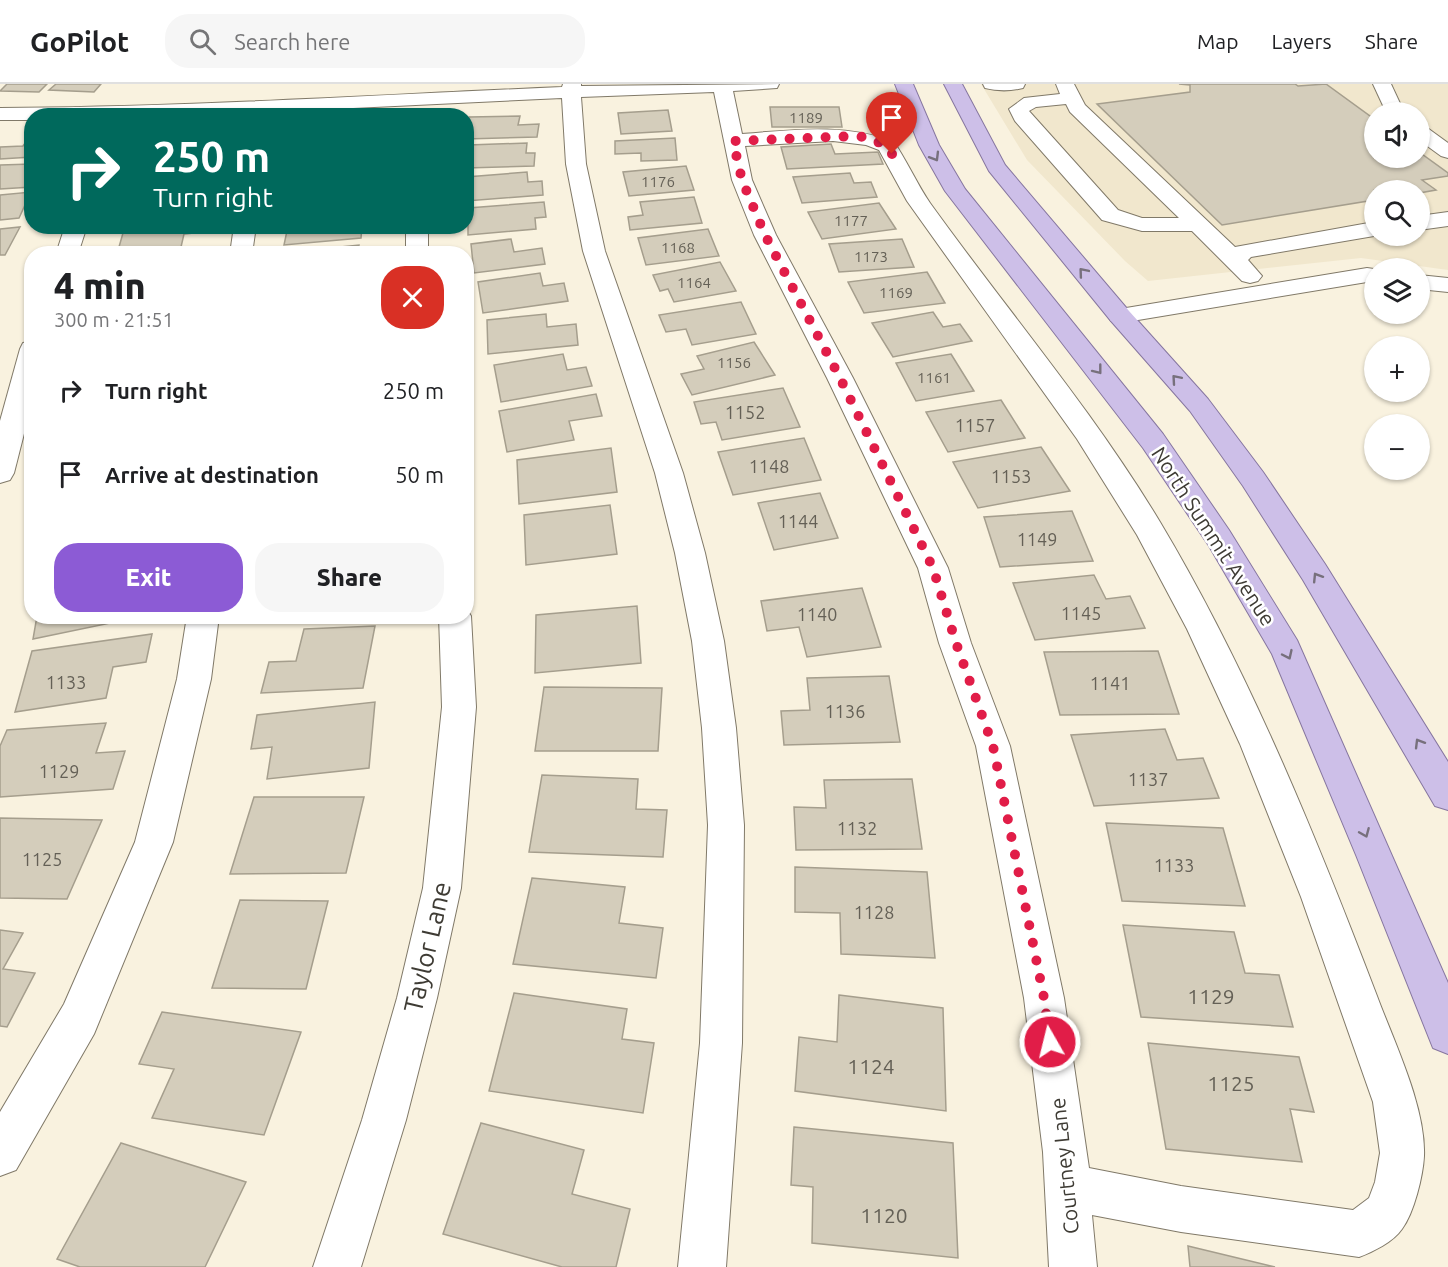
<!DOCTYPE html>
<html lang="en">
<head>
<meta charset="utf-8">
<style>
	:root { --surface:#fff; --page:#f6f6f6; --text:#202124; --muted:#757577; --line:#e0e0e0; --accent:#8c5bd5 }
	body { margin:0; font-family:Ubuntu,sans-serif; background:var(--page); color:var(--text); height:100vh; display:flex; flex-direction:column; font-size:22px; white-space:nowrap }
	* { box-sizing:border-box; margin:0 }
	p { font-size:20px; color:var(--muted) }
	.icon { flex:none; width:33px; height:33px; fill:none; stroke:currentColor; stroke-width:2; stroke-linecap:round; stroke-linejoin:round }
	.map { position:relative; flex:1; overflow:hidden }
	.side { position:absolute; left:24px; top:162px; width:450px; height:378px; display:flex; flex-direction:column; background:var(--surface); border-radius:24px; box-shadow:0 2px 4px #0004 }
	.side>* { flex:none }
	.hud { position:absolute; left:24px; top:24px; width:450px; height:126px; border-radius:24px; box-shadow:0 2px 4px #0004; background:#00695c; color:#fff; overflow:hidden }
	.fabs { position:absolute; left:1364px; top:18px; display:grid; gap:12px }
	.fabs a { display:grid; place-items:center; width:66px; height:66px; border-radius:50%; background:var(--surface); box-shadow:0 2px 4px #0004; font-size:30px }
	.pin { position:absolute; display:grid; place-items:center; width:51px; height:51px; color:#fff; margin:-62px -26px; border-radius:50% 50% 50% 0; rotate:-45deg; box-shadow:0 0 6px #0007 }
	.pin .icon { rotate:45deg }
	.me { position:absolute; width:66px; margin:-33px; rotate:352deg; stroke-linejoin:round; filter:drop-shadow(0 0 4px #0008) }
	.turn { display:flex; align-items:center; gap:21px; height:126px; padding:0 30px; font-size:27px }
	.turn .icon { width:78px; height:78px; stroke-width:2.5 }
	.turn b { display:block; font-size:42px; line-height:51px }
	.round { display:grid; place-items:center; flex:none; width:63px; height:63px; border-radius:24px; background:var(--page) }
	.summary { display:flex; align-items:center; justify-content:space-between; height:102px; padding:0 30px }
	h1 { font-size:36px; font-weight:800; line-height:45px }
	.action { display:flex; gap:12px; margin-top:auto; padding:12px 30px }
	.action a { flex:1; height:69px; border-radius:24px; background:var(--accent); color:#fff; font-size:24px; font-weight:800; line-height:69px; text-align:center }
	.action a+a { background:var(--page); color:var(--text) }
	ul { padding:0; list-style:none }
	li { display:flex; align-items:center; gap:18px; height:84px; padding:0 30px }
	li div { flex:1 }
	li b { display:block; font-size:22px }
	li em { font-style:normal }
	header { display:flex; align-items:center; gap:36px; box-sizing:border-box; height:84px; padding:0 30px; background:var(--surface); border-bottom:2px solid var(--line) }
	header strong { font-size:28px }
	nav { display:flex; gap:33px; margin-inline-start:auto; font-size:21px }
	.search { width:420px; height:54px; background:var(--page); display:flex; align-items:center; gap:15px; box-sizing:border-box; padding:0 21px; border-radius:24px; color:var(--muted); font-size:22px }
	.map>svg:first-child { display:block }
	.built { fill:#f1e7cd; fill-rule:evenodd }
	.building { fill:#d4cdbb; stroke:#a59e8d; stroke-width:1.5 }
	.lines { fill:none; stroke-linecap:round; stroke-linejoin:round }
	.minor-casing { stroke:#807968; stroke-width:2 }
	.major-casing { stroke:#86769f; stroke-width:2 }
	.minor { fill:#fff; fill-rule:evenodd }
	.major { fill:#cdbfe8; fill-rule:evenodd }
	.oneway { stroke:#77707c }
	.route { stroke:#e11d48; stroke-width:10; stroke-dasharray:0 18 }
	.labels { text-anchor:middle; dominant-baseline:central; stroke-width:5; stroke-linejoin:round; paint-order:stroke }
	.far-number-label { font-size:15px; fill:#646056 }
	.number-label { font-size:18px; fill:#646056 }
	.street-label { font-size:21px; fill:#3e3b34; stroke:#fff }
	.near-number-label { font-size:21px; fill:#646056 }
	.near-street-label { font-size:26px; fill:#3e3b34; stroke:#fff }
</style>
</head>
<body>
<header>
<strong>GoPilot</strong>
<div class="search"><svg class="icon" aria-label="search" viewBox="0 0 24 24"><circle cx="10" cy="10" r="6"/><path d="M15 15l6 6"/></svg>Search here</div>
<nav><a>Map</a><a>Layers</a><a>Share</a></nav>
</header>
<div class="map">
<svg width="1448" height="1183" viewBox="0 0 1448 1183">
	<rect width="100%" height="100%" fill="#f9f2df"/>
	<path class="built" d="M 981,0 L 1448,0 L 1448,186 L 1361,174 L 1148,197 L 1125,177 L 1027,76 ZM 1374,28 L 1419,28 L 1419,74 L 1374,74 ZM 1374,106 L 1419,106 L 1419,152 L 1374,152 Z"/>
	<g class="building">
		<polygon points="7,0 47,0 39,8 0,7"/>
		<polygon points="56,0 101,0 94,8 49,6"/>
		<polygon points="1179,0 1295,0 1298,2 1326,0 1374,35 1374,74 1419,74 1419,68 1448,89 1448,92 1422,96 1436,106 1419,109 1419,106 1374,106 1374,116 1222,141 1097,20 1190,8 1190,1"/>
		<polygon points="770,23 839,23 842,43 772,43"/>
		<polygon points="668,26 672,47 621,50 618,29"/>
		<polygon points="520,32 518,41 539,40 537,53 466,55 469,33"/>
		<polygon points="31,51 32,73 0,75 0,63 23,62"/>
		<polygon points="675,54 677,76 641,77 641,69 615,70 615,57"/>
		<polygon points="527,59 526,69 535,69 534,82 466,84 468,61"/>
		<polygon points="831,60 835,70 878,68 883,80 787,85 781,63"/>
		<polygon points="32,80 32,103 0,105 0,81"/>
		<polygon points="686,82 694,106 629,112 623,88"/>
		<polygon points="527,88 528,98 542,97 543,111 466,117 466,93"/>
		<polygon points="850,89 854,99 871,98 877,113 802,119 793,93"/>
		<polygon points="31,108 19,134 0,136 0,111"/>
		<polygon points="694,113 702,139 630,146 628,133 643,131 640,118"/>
		<polygon points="544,118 546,133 535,134 536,145 468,151 468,124"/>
		<polygon points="879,119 896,145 822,155 808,128"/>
		<polygon points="125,142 205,142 204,148 184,150 181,163 117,170"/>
		<polygon points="288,142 362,142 361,154 284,161"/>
		<polygon points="20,143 5,171 0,171 0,145"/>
		<polygon points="708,145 719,172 646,181 638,154"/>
		<polygon points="511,155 514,168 542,164 545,180 474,189 471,160"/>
		<polygon points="902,155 914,183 839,188 829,160"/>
		<polygon points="359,161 358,170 282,170 282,169"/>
		<polygon points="720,178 736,207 674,218 668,205 660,207 653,191"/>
		<polygon points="927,188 945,219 864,229 848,198"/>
		<polygon points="540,189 543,202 564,199 568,217 483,229 478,198"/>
		<polygon points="741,218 756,250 692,261 686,245 666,248 659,231"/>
		<polygon points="933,228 943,243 960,240 972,257 893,273 872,239"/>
		<polygon points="546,230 547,243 576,240 578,261 488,270 487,236"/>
		<polygon points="754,258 775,291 692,311 681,290 704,285 697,272"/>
		<polygon points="563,270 567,286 586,283 592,302 501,318 494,281"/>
		<polygon points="951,270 974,307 916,317 896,279"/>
		<polygon points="783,304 800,343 722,356 716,338 701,340 694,318"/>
		<polygon points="596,310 602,332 569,337 574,356 507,368 499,327"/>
		<polygon points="1001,316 1025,354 948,368 926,328"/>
		<polygon points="804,354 821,396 733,411 718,368"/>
		<polygon points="1041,363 1070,407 978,424 953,378"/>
		<polygon points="611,364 617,408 519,420 517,376"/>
		<polygon points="820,409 838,454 774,466 758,419"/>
		<polygon points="610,421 617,470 526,481 524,431"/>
		<polygon points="1072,427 1093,477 1000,483 984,433"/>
		<polygon points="1094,491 1106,515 1130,512 1145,544 1035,556 1013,499"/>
		<polygon points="862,504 881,563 807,573 799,543 767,547 761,517"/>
		<polygon points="637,522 641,579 535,589 536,531"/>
		<polygon points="37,532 125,532 125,536 33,555"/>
		<polygon points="375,542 363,604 261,609 269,578 296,577 304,545"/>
		<polygon points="152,550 146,578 113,583 106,614 15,628 32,567"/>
		<polygon points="1158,567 1179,630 1060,631 1044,568"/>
		<polygon points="889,592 900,658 784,661 781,627 810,626 807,594"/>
		<polygon points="544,603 662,604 658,667 535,667"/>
		<polygon points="375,618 369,684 267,695 272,663 251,665 257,631"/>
		<polygon points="106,639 96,669 125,667 113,705 0,713 0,662 7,646"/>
		<polygon points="1165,645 1177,676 1203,674 1219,714 1094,722 1071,651"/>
		<polygon points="542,691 638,695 636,725 667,726 663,773 529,768"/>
		<polygon points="912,695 922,765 796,766 794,723 826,724 824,696"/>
		<polygon points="254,713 364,713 346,789 230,790"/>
		<polygon points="0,734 102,736 67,815 0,814"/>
		<polygon points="1106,739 1223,744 1245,822 1122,817"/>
		<polygon points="795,783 927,788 935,874 841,870 840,829 795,828"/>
		<polygon points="532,794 625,803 619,839 663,844 656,894 513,880"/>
		<polygon points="240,816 328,817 306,905 212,904"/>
		<polygon points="1123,841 1234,848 1245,889 1279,891 1293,943 1141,933"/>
		<polygon points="0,846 23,849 3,885 35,889 7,943 0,942"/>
		<polygon points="514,909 627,925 622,955 654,959 643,1029 489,1007"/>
		<polygon points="839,911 943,924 946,1027 795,1007 799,953 837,958"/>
		<polygon points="162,928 301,948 264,1051 152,1034 174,985 139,980"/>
		<polygon points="1148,959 1299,973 1314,1028 1290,1025 1302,1078 1166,1065"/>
		<polygon points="481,1039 584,1066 572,1110 630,1125 616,1183 562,1183 443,1150"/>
		<polygon points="794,1043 953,1059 958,1174 812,1159 813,1103 791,1101"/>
		<polygon points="121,1059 246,1098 205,1183 80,1183 57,1175"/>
		<polygon points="1188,1162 1275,1183 1190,1183"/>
	</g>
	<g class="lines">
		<defs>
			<g id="minor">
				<path d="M 563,0 L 581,0 L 581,2 L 779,0 L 777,4 L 733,7 L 742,50 C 794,46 845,39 894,58 C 907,77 917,100 930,119 C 1006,225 1092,325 1160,438 C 1249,587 1315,750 1377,912 C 1394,958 1426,1023 1424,1072 C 1423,1092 1414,1129 1402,1145 C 1393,1158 1373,1168 1359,1173 L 1181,1148 L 1092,1131 L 1097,1183 L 1049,1183 L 1043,1068 L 1024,914 L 976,662 L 939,559 L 918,484 L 827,294 L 754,151 L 732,96 L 714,8 L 581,13 L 586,80 L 605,167 L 683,389 L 705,469 L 724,557 L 736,644 L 744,741 L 742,959 L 726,1183 L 678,1183 L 700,959 L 708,741 L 702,644 L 692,557 L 675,469 L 655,389 L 583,167 L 566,80 L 562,14 L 186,32 L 32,32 L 32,36 L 0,36 L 0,24 C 188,23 375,11 562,3 ZM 833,57 L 866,61 L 879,66 L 907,117 L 1077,355 L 1137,451 L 1187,545 L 1240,660 L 1301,813 L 1373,1018 L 1380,1069 L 1375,1098 L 1369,1114 L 1353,1126 L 1181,1102 L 1089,1084 L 1064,914 L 1010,662 L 971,559 L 948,484 L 853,294 L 776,151 L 752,96 L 745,62 Z"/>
				<path d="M 983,0 L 1025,0 L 1023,4 C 1011,7 997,7 985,4 Z"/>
				<path d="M 1056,0 L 1074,0 L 1085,21 L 1235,163 L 1374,138 L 1374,152 L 1251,173 L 1248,176 L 1262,192 L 1258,197 L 1250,199 L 1242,197 L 1192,147 L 1142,147 L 1102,136 L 1015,37 L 1009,25 L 1024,14 L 1060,10 ZM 1066,20 L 1070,28 L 1179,134 L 1142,134 L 1118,126 L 1029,27 L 1036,23 Z"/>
				<polygon points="1373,0 1391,0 1404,28 1386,28"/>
				<polygon points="1419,41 1426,43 1448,59 1448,74 1441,72 1419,56"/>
				<polygon points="1448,128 1448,142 1419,146 1419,132"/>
				<polygon points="65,142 87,142 78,170 56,170"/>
				<polygon points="234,142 256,142 252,170 230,170"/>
				<rect x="406" y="142" width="22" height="28"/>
				<polygon points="1367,184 1374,185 1374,199 1367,198 1120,239 1111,237 1108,232 1111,227 1120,225"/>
				<polygon points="1419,191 1448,194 1448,208 1419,205"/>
				<polygon points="32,257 32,318 14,389 10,396 0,399 0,337 20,265 23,259"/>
				<polygon points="466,524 471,532 476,623 461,804 437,914 406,1036 361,1183 313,1183 362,1036 397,914 423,804 442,623 439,532 466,532"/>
				<polygon points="187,532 219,532 211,595 173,758 94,950 16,1086 0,1092 0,1028 64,920 135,758 177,595"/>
			</g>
			<g id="major">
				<polygon points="895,0 913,0 939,61 965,105 1163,350 1229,446 1297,556 1448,899 1448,970 1433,964 1356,771 1272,570 1209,462 1143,364 945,107 919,61"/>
				<polygon points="944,0 962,0 1005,81 1129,227 1208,315 1263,388 1325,480 1448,678 1448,726 1435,722 1303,496 1243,402 1190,327 1111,237 989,87"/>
			</g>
		</defs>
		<use href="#minor" class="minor-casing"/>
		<use href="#major" class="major-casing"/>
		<use href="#minor" class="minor"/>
		<use href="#major" class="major"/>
	</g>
	<defs><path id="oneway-chevron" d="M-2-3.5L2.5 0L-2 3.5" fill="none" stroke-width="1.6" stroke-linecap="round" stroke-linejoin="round" transform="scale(1.5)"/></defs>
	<g class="oneway">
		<use href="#oneway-chevron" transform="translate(935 73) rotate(59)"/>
		<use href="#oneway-chevron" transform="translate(1083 188) rotate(-130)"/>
		<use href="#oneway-chevron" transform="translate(1098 286) rotate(52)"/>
		<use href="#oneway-chevron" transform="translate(1176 295) rotate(-131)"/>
		<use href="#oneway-chevron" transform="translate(1317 493) rotate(-122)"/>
		<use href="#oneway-chevron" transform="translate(1288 571) rotate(65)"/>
		<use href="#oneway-chevron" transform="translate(1419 659) rotate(-121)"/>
		<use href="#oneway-chevron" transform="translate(1365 749) rotate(67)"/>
	</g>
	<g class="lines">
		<path class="route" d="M 892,70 C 884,58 873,56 859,52 L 733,57 L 742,96 L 765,151 L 840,294 L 933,484 L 956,559 L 993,662 L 1044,914 L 1050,958"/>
	</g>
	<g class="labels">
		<g class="far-number-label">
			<text x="806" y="33">1189</text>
			<text x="658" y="97">1176</text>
			<text x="851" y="136">1177</text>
			<text x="678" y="163">1168</text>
			<text x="871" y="172">1173</text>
			<text x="694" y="198">1164</text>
			<text x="896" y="208">1169</text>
			<text x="734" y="278">1156</text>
			<text x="934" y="293">1161</text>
		</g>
		<g class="number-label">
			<text x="745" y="328">1152</text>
			<text x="975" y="341">1157</text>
			<text x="769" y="382">1148</text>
			<text x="1011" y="392">1153</text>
			<text x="798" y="437">1144</text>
			<text x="1037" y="455">1149</text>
			<text x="1081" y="529">1145</text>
			<text x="817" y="530">1140</text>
			<text x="66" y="598">1133</text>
			<text x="1110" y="599">1141</text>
			<text x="845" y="627">1136</text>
			<text x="59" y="687">1129</text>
			<text x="1148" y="695">1137</text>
			<text x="857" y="744">1132</text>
			<text x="42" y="775">1125</text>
			<text x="1174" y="781">1133</text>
			<text x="874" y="828">1128</text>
		</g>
		<g class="street-label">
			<text transform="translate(1214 452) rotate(57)">North Summit Avenue</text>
			<text transform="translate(1064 1082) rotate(-96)">Courtney Lane</text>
		</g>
		<g class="near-number-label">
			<text x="1211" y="912">1129</text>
			<text x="871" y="982">1124</text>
			<text x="1231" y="999">1125</text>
			<text x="884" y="1131">1120</text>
		</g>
		<g class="near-street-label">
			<text transform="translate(427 863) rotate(-77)">Taylor Lane</text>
		</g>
	</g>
</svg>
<div class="fabs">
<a><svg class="icon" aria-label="sound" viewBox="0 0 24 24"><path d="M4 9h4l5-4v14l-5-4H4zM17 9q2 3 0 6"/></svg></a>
<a><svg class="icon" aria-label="search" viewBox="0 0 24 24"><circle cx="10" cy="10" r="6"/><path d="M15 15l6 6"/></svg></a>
<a><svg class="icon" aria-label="layers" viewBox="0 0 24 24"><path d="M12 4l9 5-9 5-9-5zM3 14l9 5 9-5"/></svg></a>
<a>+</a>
<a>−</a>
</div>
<div class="pin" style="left:892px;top:70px;background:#d93025"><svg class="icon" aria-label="arrive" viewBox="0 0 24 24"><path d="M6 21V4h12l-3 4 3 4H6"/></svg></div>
<svg class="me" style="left:1050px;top:958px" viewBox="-20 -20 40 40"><circle r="17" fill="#e11d48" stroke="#fff" stroke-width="3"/><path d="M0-11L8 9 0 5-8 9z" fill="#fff"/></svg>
<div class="hud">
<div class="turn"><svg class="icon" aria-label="right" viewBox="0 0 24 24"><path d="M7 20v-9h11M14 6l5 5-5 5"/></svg><div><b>250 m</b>Turn right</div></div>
</div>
<section class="side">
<div class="summary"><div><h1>4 min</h1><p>300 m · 21:51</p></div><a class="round" style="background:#d93025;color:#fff"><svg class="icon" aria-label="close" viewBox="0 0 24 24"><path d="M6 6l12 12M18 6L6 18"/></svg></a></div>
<ul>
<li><svg class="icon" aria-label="right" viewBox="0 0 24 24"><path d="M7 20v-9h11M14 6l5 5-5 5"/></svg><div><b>Turn right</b></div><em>250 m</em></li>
<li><svg class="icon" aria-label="arrive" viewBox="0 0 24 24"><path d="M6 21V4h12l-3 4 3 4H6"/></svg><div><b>Arrive at destination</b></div><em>50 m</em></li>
</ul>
<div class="action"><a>Exit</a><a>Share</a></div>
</section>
</div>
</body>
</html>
